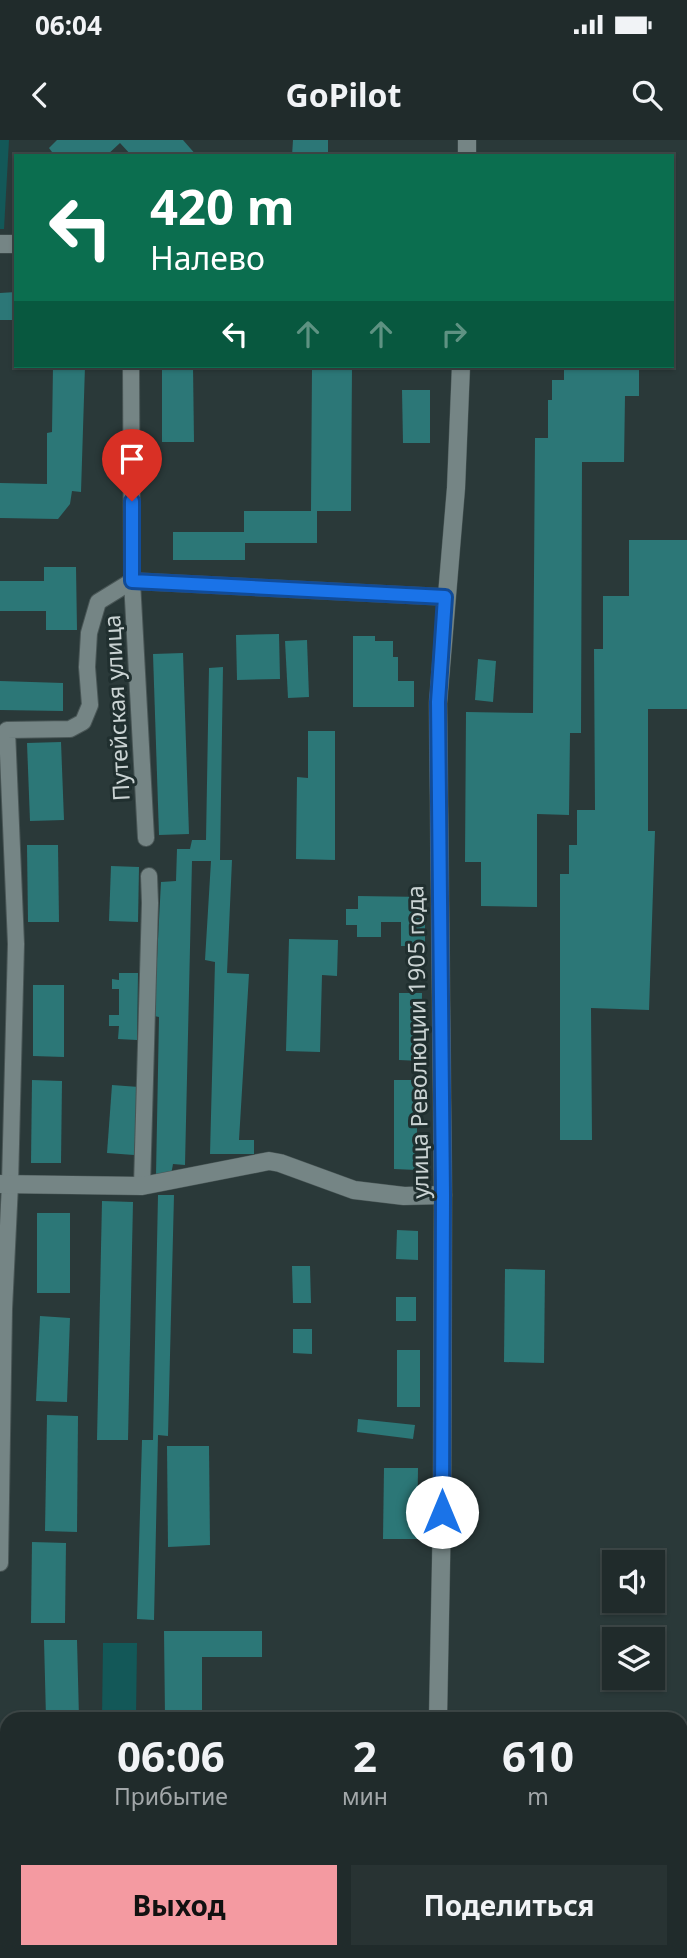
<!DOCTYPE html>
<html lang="ru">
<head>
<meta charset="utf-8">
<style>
	:root { --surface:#202b2b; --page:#283333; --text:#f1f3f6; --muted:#a2a7a9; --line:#3d4747; --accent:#f49aa1 }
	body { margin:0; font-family:"Noto Sans",sans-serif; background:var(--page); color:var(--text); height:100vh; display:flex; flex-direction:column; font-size:26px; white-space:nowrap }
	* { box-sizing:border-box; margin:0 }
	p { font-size:23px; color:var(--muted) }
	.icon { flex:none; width:38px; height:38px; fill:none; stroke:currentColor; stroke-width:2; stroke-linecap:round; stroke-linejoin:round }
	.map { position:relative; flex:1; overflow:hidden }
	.details { position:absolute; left:0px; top:1572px; width:688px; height:247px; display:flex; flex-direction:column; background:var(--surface); border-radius:21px 21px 0 0; box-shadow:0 2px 5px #0004,0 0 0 2px var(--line) }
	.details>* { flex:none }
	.top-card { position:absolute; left:14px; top:14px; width:660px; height:214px; border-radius:0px; box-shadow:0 2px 5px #0004,0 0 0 2px var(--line); background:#0b6e4f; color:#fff; overflow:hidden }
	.controls { position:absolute; left:602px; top:1410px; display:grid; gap:14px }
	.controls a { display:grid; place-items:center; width:63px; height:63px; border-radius:0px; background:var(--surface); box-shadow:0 2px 5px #0004,0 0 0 2px var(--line); font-size:35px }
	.pin { position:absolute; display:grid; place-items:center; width:60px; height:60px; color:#fff; margin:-72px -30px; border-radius:50% 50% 50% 0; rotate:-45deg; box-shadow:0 0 7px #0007 }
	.pin .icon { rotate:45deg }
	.me { position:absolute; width:77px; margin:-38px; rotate:0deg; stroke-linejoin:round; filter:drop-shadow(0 0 5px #0008) }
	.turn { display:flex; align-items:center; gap:24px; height:147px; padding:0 21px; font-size:32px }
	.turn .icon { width:91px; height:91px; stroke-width:2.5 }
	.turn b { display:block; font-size:49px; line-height:60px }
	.lanes { display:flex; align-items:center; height:66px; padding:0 21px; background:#0003; justify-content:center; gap:35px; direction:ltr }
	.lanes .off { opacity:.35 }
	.eta { display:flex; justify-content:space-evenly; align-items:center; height:119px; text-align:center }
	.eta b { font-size:42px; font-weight:700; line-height:49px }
	.action { display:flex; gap:14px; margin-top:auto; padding:14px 21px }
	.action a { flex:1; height:80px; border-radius:0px; background:var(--accent); color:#111; font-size:28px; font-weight:700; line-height:80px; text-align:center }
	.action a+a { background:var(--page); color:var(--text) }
	.status { display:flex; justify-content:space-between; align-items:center; height:49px; padding:0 35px; background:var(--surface); direction:ltr }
	.status svg { height:19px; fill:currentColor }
	header { display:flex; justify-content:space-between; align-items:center; height:91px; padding:0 21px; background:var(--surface); font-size:32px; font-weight:700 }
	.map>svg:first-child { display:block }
	.green { fill:#135858 }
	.building { fill:#2c7777 }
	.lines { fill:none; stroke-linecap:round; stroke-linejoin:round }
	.street-casing { stroke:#495656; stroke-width:18 }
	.secondary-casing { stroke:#495656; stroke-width:19 }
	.street { stroke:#758585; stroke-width:16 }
	.secondary { stroke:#758585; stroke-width:18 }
	.rail-casing { stroke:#b2bcbc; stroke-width:7 }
	.rail { stroke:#202f2f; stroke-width:4.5; stroke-dasharray:13; stroke-linecap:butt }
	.route-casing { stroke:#114b97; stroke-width:18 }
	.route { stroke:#1a73e8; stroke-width:12 }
	.labels { text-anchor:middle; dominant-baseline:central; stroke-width:6; stroke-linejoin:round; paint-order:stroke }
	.street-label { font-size:23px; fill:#cad3d3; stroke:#202f2f }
</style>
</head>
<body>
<div class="status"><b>06:04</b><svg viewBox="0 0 49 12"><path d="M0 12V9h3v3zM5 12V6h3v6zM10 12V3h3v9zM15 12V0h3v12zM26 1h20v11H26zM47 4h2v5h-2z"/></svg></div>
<header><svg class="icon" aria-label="back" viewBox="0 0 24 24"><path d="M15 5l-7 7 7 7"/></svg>GoPilot<svg class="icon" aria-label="search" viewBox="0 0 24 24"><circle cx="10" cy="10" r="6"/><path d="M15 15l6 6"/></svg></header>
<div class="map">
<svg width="687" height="1818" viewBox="0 0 687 1818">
	<rect width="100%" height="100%" fill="#2a3939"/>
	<g class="green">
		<polygon points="0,0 9,0 4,89 0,89"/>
		<polygon points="103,1503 137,1503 136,1578 102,1578"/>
	</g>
	<g class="building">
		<polygon points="57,0 183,0 197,16 132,16 120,3 106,16 49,16 52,12 49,8"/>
		<polygon points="293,0 328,0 328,16 292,16"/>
		<polygon points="16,152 16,180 0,180 0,153"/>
		<polygon points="53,226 85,226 81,352 72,351 70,364 58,379 0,378 0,343 47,344 47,293 52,292"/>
		<polygon points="162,226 193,226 194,302 162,302"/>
		<polygon points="312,226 352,226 351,371 317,371 317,403 245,403 245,420 173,420 173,392 244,392 244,371 311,371"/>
		<polygon points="564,226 639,226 639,256 625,256 624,322 582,322 581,593 570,593 569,675 537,674 537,767 481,766 481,722 465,722 466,572 533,573 535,298 548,298 548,260 552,260 552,240 564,240"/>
		<polygon points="402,250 430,250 430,303 403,303"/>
		<polygon points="629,400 687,400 687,569 648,569 648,691 655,691 649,870 591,868 592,1000 560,1000 560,734 569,734 569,705 577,705 577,670 595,670 594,509 603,509 603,456 629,456"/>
		<polygon points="44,427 76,427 77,490 46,490 46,471 0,471 0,441 44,441"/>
		<polygon points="279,494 280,539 237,540 236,495"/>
		<polygon points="353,496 375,496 375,501 393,501 393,517 398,517 398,541 414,541 414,567 353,567"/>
		<polygon points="307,500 309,557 288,558 285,501"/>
		<polygon points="183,513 189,694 159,695 153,514"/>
		<polygon points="478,519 496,521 493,562 475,560"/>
		<polygon points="223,527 220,720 232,720 227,833 249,834 239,1000 254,1000 254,1014 210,1014 215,822 205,820 211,721 192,721 185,1025 173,1024 171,1035 156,1035 159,877 154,876 161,742 176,741 177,709 190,709 192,700 206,700 209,528"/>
		<polygon points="0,541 63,543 63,571 0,570"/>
		<polygon points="308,591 335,591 335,720 296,719 297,637 308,638"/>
		<polygon points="61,602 64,680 30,681 27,603"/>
		<polygon points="27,705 58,705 59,782 28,782"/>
		<polygon points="111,726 139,727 138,782 109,781"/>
		<polygon points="358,756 425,757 425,806 401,806 401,782 381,782 381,797 357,797 357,785 346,785 346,769 358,769"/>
		<polygon points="289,799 338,800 337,836 322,835 320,912 286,911"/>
		<polygon points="119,833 138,833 137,900 118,899 119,886 109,886 109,875 119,875 119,849 112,849 112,839 119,840"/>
		<polygon points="33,845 64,845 64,917 33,916"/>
		<polygon points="399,853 422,853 421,921 399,920"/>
		<polygon points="32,940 62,941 61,1023 31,1023"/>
		<polygon points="394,940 417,940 417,1030 394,1029"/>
		<polygon points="112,945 139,947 134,1015 107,1013"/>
		<polygon points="158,1055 174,1055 168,1296 158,1295 154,1480 137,1479 142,1300 153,1300"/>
		<polygon points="102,1061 133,1062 128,1300 97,1300"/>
		<rect x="37" y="1073" width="33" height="80"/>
		<polygon points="397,1090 418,1091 418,1120 396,1119"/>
		<polygon points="292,1126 310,1126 311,1163 293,1163"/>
		<polygon points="505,1129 545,1130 544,1223 504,1222"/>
		<rect x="396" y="1157" width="20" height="24"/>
		<polygon points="40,1176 70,1178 67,1262 36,1261"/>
		<polygon points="293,1189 312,1189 312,1214 293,1213"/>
		<rect x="397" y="1210" width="23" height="57"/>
		<polygon points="47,1275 78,1276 77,1392 45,1391"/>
		<polygon points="358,1279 415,1285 413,1299 357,1292"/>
		<polygon points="167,1306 209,1306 210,1405 168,1407"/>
		<polygon points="384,1328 418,1328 417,1399 383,1399"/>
		<polygon points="32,1402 66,1403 65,1483 31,1483"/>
		<polygon points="164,1491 262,1491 262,1517 202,1517 202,1578 165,1578"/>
		<polygon points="44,1500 77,1500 79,1578 46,1578"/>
		<polygon points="33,1811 64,1811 63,1818 33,1817"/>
		<rect x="157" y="1811" width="37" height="7"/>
		<rect x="250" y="1811" width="34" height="7"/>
	</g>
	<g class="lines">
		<defs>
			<g id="street">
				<polyline points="131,226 132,441 146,698"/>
				<polyline points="142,1046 150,763 149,736"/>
				<polyline points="0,1423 4,1169 10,1044 16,804 7,590 70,589 83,582 90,565 87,527 89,493 98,462 132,441 445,457"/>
			</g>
			<g id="secondary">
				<polyline points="467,16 467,0"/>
				<polyline points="0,104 16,104"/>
				<polyline points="0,1044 142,1046 269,1021 280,1023 354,1050 404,1056 443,1055"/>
				<polyline points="438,1578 442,1372 443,1055 438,563 456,348 461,226"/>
				<polyline points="0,1620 7,1620"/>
				<polyline points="343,1811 347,1818"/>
				<polyline points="433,1818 433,1811"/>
			</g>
		</defs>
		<use href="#street" class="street-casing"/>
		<use href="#secondary" class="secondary-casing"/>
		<use href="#street" class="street"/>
		<use href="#secondary" class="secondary"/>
		<defs>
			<polyline id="rail" points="686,1818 687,1729"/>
		</defs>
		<use href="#rail" class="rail-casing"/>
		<use href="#rail" class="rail"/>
	</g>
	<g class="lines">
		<defs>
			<polyline id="route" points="132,361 132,441 445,457 438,562 443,1055 442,1372"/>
		</defs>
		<use href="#route" class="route-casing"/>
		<use href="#route" class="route"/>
	</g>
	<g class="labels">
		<g class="street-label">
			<text transform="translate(116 568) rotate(-93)">Путейская улица</text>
			<text transform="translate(417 902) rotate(-91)">улица Революции 1905 года</text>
		</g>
	</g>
</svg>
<div class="controls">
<a><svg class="icon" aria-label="sound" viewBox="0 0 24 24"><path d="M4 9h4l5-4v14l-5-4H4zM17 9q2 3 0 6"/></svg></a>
<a><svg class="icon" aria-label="layers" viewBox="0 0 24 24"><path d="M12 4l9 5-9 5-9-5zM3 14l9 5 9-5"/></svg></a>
</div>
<div class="pin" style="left:132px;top:361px;background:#d93025"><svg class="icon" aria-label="arrive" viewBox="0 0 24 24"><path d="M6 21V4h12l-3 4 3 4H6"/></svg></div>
<svg class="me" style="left:442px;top:1372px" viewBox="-20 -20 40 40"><circle r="19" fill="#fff"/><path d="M0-13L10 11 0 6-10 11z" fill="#1a73e8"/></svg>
<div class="top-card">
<div class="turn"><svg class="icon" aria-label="left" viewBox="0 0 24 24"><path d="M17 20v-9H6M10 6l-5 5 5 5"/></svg><div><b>420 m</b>Налево</div></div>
<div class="lanes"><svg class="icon" aria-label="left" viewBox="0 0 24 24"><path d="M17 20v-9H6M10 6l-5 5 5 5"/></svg><svg class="icon off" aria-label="ahead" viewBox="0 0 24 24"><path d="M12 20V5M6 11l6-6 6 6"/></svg><svg class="icon off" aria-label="ahead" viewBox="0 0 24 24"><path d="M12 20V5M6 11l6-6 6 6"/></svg><svg class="icon off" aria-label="right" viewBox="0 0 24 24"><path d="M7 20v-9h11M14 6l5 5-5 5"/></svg></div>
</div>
<section class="details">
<div class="eta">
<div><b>06:06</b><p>Прибытие</p></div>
<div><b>2</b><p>мин</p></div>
<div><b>610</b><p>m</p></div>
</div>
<div class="action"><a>Выход</a><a>Поделиться</a></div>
</section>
</div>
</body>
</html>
